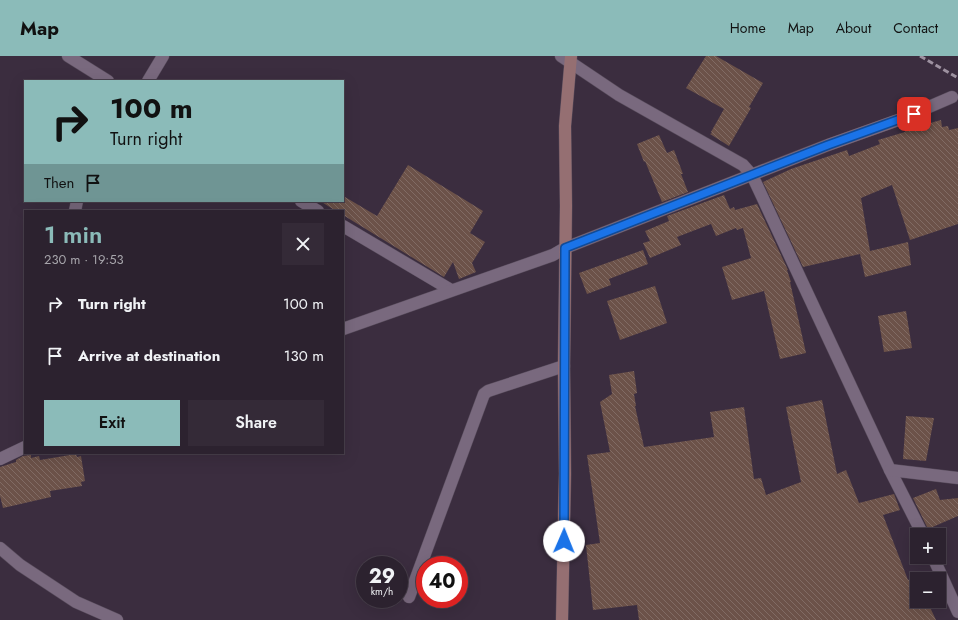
<!DOCTYPE html>
<html lang="en">
<head>
<meta charset="utf-8">
<style>
	:root { --surface:#2c222f; --page:#342a37; --text:#f1f3f6; --muted:#a6a4aa; --line:#483f4b; --accent:#8bbbb9 }
	body { margin:0; font-family:Jost,sans-serif; background:var(--page); color:var(--text); height:100vh; display:flex; flex-direction:column; font-size:15px; white-space:nowrap }
	* { box-sizing:border-box; margin:0 }
	p { font-size:13px; color:var(--muted) }
	.icon { flex:none; width:22px; height:22px; fill:none; stroke:currentColor; stroke-width:2; stroke-linecap:round; stroke-linejoin:round }
	.map { position:relative; flex:1; overflow:hidden }
	.drawer { position:absolute; left:24px; top:154px; width:320px; height:244px; display:flex; flex-direction:column; background:var(--surface); border-radius:0px; box-shadow:0 4px 16px #0002,0 0 0 1px var(--line) }
	.drawer>* { flex:none }
	.hud { position:absolute; left:24px; top:24px; width:320px; height:122px; border-radius:0px; box-shadow:0 4px 16px #0002,0 0 0 1px var(--line); background:#8bbbb9; color:#111; overflow:hidden }
	.controls { position:absolute; left:910px; top:472px; display:grid; gap:8px }
	.controls a { display:grid; place-items:center; width:36px; height:36px; border-radius:0px; background:var(--surface); box-shadow:0 4px 16px #0002,0 0 0 1px var(--line); font-size:20px }
	.speed { position:absolute; left:356px; top:500px; display:flex; gap:8px; font-size:20px; font-weight:700; text-align:center }
	.speed>* { display:grid; place-content:center; width:52px; height:52px; border-radius:50%; background:var(--surface); box-shadow:0 4px 16px #0002,0 0 0 1px var(--line); line-height:1 }
	.speed small { font-size:10px; font-weight:400 }
	.speed .limit { border:6px solid #d22; background:#fff; color:#111 }
	.pin { position:absolute; display:grid; place-items:center; width:34px; height:34px; color:#fff; margin:-17px; border-radius:8px; box-shadow:0 2px 6px #0006 }
	.me { position:absolute; width:44px; margin:-22px; rotate:1deg; stroke-linejoin:round; filter:drop-shadow(0 0 3px #0008) }
	.turn { display:flex; align-items:center; gap:14px; height:84px; padding:0 20px; font-size:18px }
	.turn .icon { width:52px; height:52px; stroke-width:2.5 }
	.turn b { display:block; font-size:28px; line-height:34px }
	.then { display:flex; align-items:center; height:38px; padding:0 20px; background:#0003; gap:8px; font-size:15px }
	.round { display:grid; place-items:center; flex:none; width:42px; height:42px; border-radius:0px; background:var(--page) }
	.overview { display:flex; align-items:center; justify-content:space-between; height:68px; padding:0 20px }
	h1 { font-size:24px; font-weight:600; line-height:30px; color:var(--accent) }
	.action { display:flex; gap:8px; margin-top:auto; padding:8px 20px }
	.action a { flex:1; height:46px; border-radius:0px; background:var(--accent); color:#111; font-size:16px; font-weight:600; line-height:46px; text-align:center }
	.action a+a { background:var(--page); color:var(--text) }
	ul { padding:0; list-style:none }
	li { display:flex; align-items:center; gap:12px; height:52px; padding:0 20px }
	li div { flex:1 }
	li b { display:block; font-size:15px }
	li em { font-style:normal }
	header { display:flex; align-items:center; gap:24px; box-sizing:border-box; height:56px; padding:0 20px; background:var(--accent); color:#111 }
	header strong { font-size:19px }
	nav { display:flex; gap:22px; margin-inline-start:auto; font-size:14px }
	.map>svg:first-child { display:block }
	.building { fill:url(#building-back-hatch) }
	.lines { fill:none; stroke-linecap:round; stroke-linejoin:round }
	.street-casing { stroke:#574b5b; stroke-width:13 }
	.secondary-casing { stroke:#574b5b; stroke-width:13 }
	.street { stroke:#79697e; stroke-width:12 }
	.secondary { stroke:#956f72; stroke-width:12 }
	.rail { stroke:#9d91a0; stroke-width:3; stroke-dasharray:6 3; stroke-linecap:butt }
	.route-casing { stroke:#114b97; stroke-width:10 }
	.route { stroke:#1a73e8; stroke-width:7 }
</style>
</head>
<body>
<header>
<strong>Map</strong>
<nav><a>Home</a><a>Map</a><a>About</a><a>Contact</a></nav>
</header>
<div class="map">
<svg width="958" height="564" viewBox="0 0 958 564">
	<defs>
		<pattern id="building-back-hatch" width="6" height="6" patternUnits="userSpaceOnUse"><rect width="6" height="6" fill="#6c5249"/><path d="M-1 5l2 2M0 0l6 6M5-1l2 2" fill="none" stroke="#816b64"/></pattern>
	</defs>
	<rect width="100%" height="100%" fill="#3b2d3f"/>
	<g class="building">
		<polygon points="706,0 716,0 763,27 749,51 751,52 729,90 710,78 712,77 711,76 724,53 686,32"/>
		<polygon points="941,64 942,71 948,70 949,74 958,72 958,168 910,184 892,129 861,142 870,195 908,186 911,209 865,221 860,198 803,211 763,126 791,113 847,94 849,100 880,88 878,84 905,76 905,74"/>
		<polygon points="659,79 667,97 674,94 683,118 681,118 688,136 662,146 645,105 644,106 637,88"/>
		<polygon points="408,109 483,155 470,177 485,186 472,207 476,216 459,223 453,206 444,221 343,159 343,155 336,155 320,145 343,145 345,141 377,160"/>
		<polygon points="724,139 730,153 734,151 735,154 757,148 788,214 787,214 791,226 790,226 806,297 780,303 764,235 732,244 722,211 751,202 743,172 737,174 736,172 716,180 711,168 677,181 681,189 650,202 643,187 650,185 645,175 669,165 667,160"/>
		<polygon points="643,194 648,208 609,223 611,229 587,238 579,217"/>
		<polygon points="655,230 667,267 620,284 607,245"/>
		<polygon points="906,255 912,292 884,296 878,260"/>
		<polygon points="634,315 637,337 634,338 636,350 635,350 644,391 714,381 710,356 744,351 754,423 761,422 766,439 801,426 786,351 822,344 837,418 846,414 859,447 894,438 900,454 883,459 908,524 917,520 917,545 927,545 936,564 639,564 637,549 593,554 586,489 600,487 587,399 610,396 600,346 612,338 609,319"/>
		<polygon points="906,360 934,362 926,405 903,403"/>
		<polygon points="76,398 77,401 81,400 85,425 81,426 82,430 50,435 51,441 3,452 0,440 0,411 16,406 16,404 23,400 31,399 31,402 39,400 40,404"/>
		<polygon points="936,433 940,444 958,442 958,460 928,473 913,442"/>
	</g>
	<g class="lines">
		<defs>
			<g id="street">
				<polyline points="68,0 108,25"/>
				<polyline points="561,0 619,39 743,109 752,119 890,414 923,479"/>
				<polyline points="148,25 163,0"/>
				<polyline points="301,145 318,155"/>
				<polyline points="75,155 77,145"/>
				<polyline points="343,170 451,234"/>
				<polyline points="343,273 553,199 565,192 828,89 901,63 952,41"/>
				<polyline points="0,403 25,391"/>
				<polyline points="890,414 958,422"/>
				<polyline points="0,492 20,509 76,546 117,564"/>
				<polyline points="933,501 958,556"/>
				<polyline points="409,541 484,338 488,335 564,310"/>
			</g>
			<polyline id="secondary" points="562,564 565,418 564,310 566,150 565,70 571,0"/>
		</defs>
		<use href="#street" class="street-casing"/>
		<use href="#secondary" class="secondary-casing"/>
		<use href="#street" class="street"/>
		<use href="#secondary" class="secondary"/>
		<polyline class="rail" points="920,0 958,22"/>
	</g>
	<g class="lines">
		<defs>
			<polyline id="route" points="564,485 565,192 828,89 914,58"/>
		</defs>
		<use href="#route" class="route-casing"/>
		<use href="#route" class="route"/>
	</g>
</svg>
<div class="controls">
<a>+</a>
<a>−</a>
</div>
<div class="speed"><div>29<small>km/h</small></div><div class="limit">40</div></div>
<div class="pin" style="left:914px;top:58px;background:#d93025"><svg class="icon" aria-label="arrive" viewBox="0 0 24 24"><path d="M6 21V4h12l-3 4 3 4H6"/></svg></div>
<svg class="me" style="left:564px;top:485px" viewBox="-20 -20 40 40"><circle r="19" fill="#fff"/><path d="M0-13L10 11 0 6-10 11z" fill="#1a73e8"/></svg>
<div class="hud">
<div class="turn"><svg class="icon" aria-label="right" viewBox="0 0 24 24"><path d="M7 20v-9h11M14 6l5 5-5 5"/></svg><div><b>100 m</b>Turn right</div></div>
<div class="then">Then<svg class="icon" aria-label="arrive" viewBox="0 0 24 24"><path d="M6 21V4h12l-3 4 3 4H6"/></svg></div>
</div>
<section class="drawer">
<div class="overview"><div><h1>1 min</h1><p>230 m · 19:53</p></div><a class="round"><svg class="icon" aria-label="close" viewBox="0 0 24 24"><path d="M6 6l12 12M18 6L6 18"/></svg></a></div>
<ul>
<li><svg class="icon" aria-label="right" viewBox="0 0 24 24"><path d="M7 20v-9h11M14 6l5 5-5 5"/></svg><div><b>Turn right</b></div><em>100 m</em></li>
<li><svg class="icon" aria-label="arrive" viewBox="0 0 24 24"><path d="M6 21V4h12l-3 4 3 4H6"/></svg><div><b>Arrive at destination</b></div><em>130 m</em></li>
</ul>
<div class="action"><a>Exit</a><a>Share</a></div>
</section>
</div>
</body>
</html>
